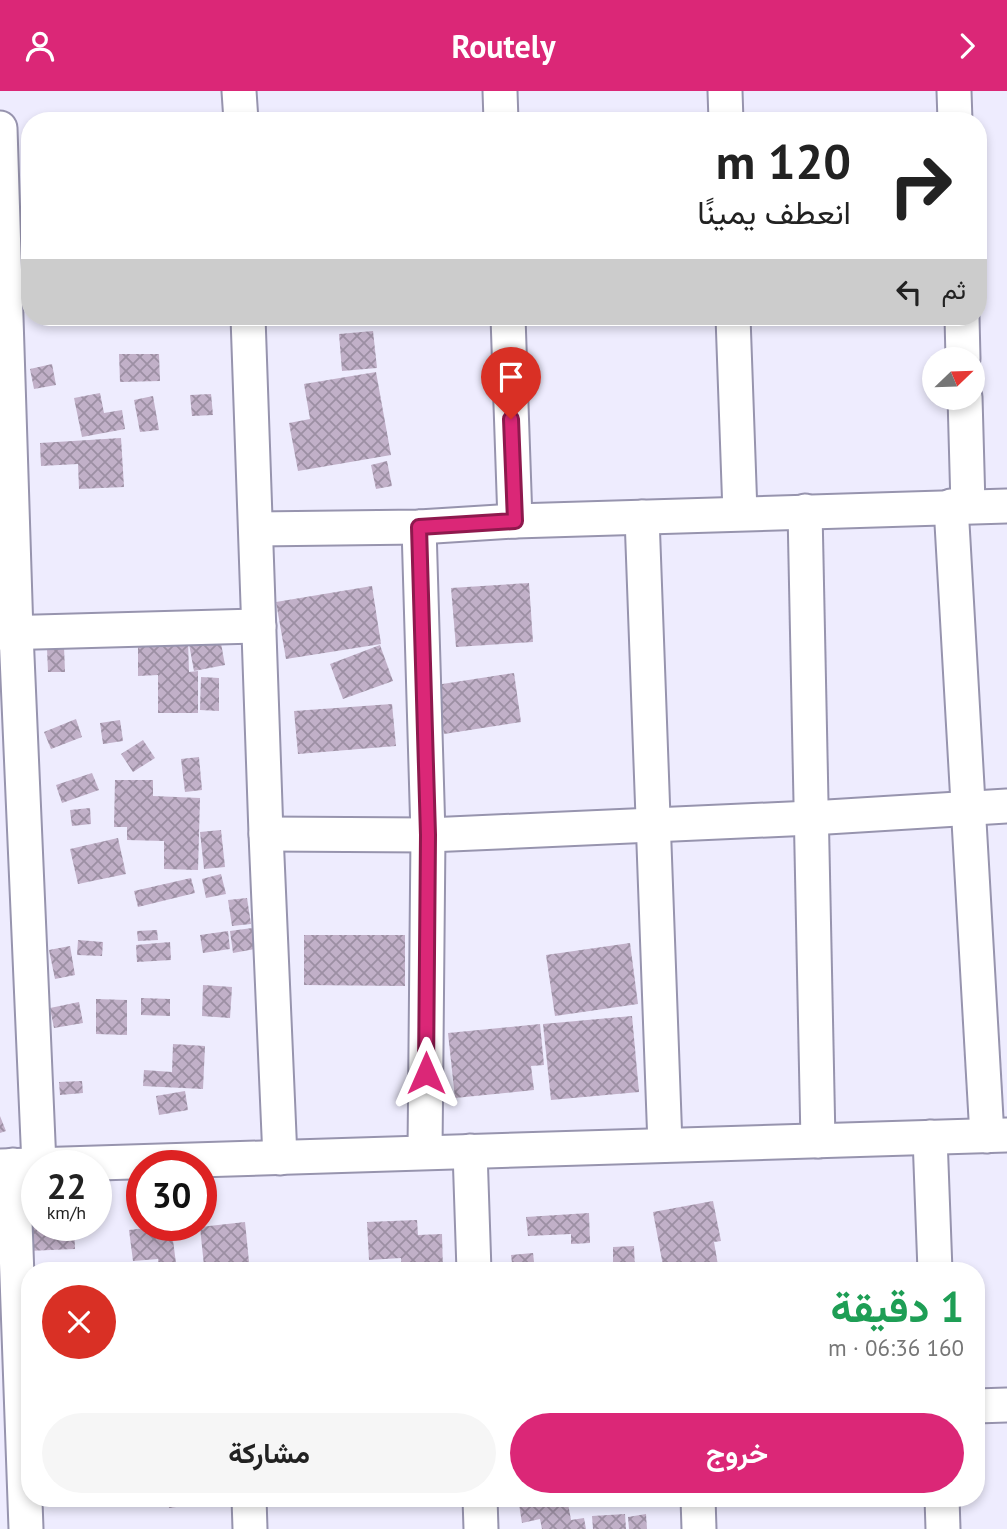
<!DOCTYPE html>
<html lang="ar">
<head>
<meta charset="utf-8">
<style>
	:root { --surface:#fff; --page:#f6f6f6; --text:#222; --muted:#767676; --accent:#db2777 }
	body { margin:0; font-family:"PT Sans",Vazirmatn,sans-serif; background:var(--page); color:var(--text); direction:rtl; height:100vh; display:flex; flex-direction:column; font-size:26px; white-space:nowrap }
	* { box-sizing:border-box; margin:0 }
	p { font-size:23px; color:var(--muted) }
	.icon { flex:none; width:38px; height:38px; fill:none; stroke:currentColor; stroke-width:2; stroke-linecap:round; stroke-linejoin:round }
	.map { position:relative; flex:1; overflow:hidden; direction:ltr }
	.side { position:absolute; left:21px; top:1171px; width:964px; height:245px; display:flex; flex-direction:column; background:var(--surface); border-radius:28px; box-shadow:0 4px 10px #0003; direction:rtl }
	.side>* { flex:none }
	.hud { position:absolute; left:21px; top:21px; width:966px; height:214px; border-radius:28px; box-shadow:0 4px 10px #0003; direction:rtl; background:#fff; color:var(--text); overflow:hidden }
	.needle { width:46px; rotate:67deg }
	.fabs { position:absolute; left:922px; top:256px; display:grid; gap:14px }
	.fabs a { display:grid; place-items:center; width:63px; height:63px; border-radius:50%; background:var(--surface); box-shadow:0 4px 10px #0003; font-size:35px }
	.speed { position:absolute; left:21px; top:1059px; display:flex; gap:14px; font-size:35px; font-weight:700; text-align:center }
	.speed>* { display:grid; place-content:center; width:91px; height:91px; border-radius:50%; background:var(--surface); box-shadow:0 4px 10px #0003; line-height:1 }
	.speed small { font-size:18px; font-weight:400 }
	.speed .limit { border:10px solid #d22; background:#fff; color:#111 }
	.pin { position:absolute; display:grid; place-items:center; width:60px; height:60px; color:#fff; margin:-72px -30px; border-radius:50% 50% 50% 0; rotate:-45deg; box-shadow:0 0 7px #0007 }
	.pin .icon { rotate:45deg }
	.me { position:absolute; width:77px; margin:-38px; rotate:0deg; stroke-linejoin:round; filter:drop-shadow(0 0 5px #0008) }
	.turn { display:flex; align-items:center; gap:24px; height:147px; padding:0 21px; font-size:32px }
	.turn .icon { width:91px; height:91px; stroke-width:2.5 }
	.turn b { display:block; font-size:49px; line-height:60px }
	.then { display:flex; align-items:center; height:66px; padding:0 21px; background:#0003; gap:14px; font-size:26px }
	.round { display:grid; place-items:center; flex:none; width:74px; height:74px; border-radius:37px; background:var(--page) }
	.overview { display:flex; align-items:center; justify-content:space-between; height:119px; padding:0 21px }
	h1 { font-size:42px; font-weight:700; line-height:52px; color:#1e9e55 }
	.action { display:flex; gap:14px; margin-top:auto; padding:14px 21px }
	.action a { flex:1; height:80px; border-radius:42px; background:var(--accent); color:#fff; font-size:28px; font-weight:700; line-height:80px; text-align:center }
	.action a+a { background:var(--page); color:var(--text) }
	header { display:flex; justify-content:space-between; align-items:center; height:91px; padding:0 21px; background:var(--accent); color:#fff; font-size:32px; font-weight:700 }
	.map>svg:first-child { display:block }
	.building { fill:url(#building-cross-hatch) }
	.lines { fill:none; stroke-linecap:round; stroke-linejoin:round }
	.minor-casing { stroke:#9794ae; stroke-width:37 }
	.minor { stroke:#fff; stroke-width:33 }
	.route-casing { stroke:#8e194d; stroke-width:18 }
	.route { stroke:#db2777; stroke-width:12 }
</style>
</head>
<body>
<header><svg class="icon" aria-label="forward" viewBox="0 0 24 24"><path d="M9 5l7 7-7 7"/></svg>Routely<svg class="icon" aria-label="person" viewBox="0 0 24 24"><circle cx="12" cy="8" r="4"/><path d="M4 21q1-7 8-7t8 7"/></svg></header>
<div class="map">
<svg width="1007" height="1438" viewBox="0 0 1007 1438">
	<defs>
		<pattern id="building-cross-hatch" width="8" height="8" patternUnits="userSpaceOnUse" patternTransform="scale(1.75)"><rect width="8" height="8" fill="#c1b0c8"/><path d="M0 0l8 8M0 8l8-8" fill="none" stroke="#9c8fa3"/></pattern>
	</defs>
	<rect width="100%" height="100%" fill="#eeecfe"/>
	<g class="building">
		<polygon points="151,24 152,30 127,30 127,26"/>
		<polygon points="373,240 377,277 342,280 339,243"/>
		<polygon points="119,263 159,263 160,290 120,291"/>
		<polygon points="52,273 56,294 34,298 30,278"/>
		<polygon points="376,281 391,364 298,380 289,332 310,328 304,293"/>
		<polygon points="100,302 104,322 122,319 125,338 82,346 74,307"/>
		<polygon points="211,303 213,324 192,325 190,304"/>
		<polygon points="153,305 159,339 140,341 134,309"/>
		<polygon points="121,347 124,396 79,398 78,373 41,375 40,352"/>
		<polygon points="387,370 392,395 376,398 371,374"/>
		<polygon points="529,492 533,551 456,556 451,497"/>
		<polygon points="372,495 381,553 286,568 276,511"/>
		<polygon points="220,547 225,574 194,580 189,553"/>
		<polygon points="138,549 188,549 189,581 198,580 198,622 158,622 158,584 138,585"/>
		<polygon points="380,554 393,590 343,608 330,573"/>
		<polygon points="64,556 65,581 48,581 47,557"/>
		<polygon points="514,582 521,631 444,643 436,594"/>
		<polygon points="201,586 219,587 219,620 200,619"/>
		<polygon points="392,613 396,655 298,663 294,620"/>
		<polygon points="76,628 82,646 51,658 44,641"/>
		<polygon points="120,629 123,650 103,653 100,632"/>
		<polygon points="143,649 155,667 133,681 121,663"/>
		<polygon points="199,666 202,699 185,701 181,668"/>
		<polygon points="92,682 99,699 62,712 56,694"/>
		<polygon points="115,689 153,689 153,705 200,707 198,779 164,778 164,750 127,749 127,736 114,736"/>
		<polygon points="90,717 91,733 72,735 70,719"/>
		<polygon points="221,739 225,776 204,778 200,741"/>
		<polygon points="118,747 126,783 78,793 70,758"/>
		<polygon points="221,783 226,803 206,807 202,788"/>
		<polygon points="191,787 195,802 138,816 134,800"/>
		<polygon points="247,807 251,833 232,835 228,809"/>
		<polygon points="252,837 255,858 233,862 230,840"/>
		<polygon points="157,839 158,849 138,850 137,840"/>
		<polygon points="228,840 230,858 203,862 200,844"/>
		<polygon points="304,844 405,844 405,895 304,894"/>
		<polygon points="78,849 103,851 102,865 77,864"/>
		<polygon points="170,851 171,869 137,871 136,854"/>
		<polygon points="630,852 638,913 555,925 546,864"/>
		<polygon points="70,855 75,884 55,888 49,859"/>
		<polygon points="203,894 232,896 230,927 202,925"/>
		<polygon points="141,907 170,908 170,925 141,924"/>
		<polygon points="96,908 127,909 127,944 96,943"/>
		<polygon points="79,911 83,932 54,937 50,917"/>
		<polygon points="632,925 639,1001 551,1009 543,933"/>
		<polygon points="540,933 544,974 531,975 534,999 455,1007 448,942"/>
		<polygon points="173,953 205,955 203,998 143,995 144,979 172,981"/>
		<polygon points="82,990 83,1002 60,1004 59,991"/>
		<polygon points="185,1000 188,1019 159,1024 156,1005"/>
		<polygon points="0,1025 6,1040 0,1042"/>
		<polygon points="713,1110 721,1150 714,1151 719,1180 664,1180 653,1121"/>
		<polygon points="589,1122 590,1152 571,1153 571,1143 528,1145 526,1126"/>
		<polygon points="26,1124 37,1124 37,1134 74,1134 75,1158 27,1160"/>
		<polygon points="417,1129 418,1144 442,1143 443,1180 402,1180 401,1167 369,1169 367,1131"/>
		<polygon points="245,1131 249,1171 204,1175 200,1136"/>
		<polygon points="171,1134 177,1180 159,1180 158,1168 133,1170 129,1139"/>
		<polygon points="634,1155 635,1180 613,1180 613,1156"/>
		<polygon points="533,1162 535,1180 513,1180 511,1164"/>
		<polygon points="271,1172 272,1180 249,1180 248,1173"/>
		<polygon points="142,1173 143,1180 115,1180 115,1178"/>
		<polygon points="391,1174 392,1180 371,1180 371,1178"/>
		<rect x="59" y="1407" width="33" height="9"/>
		<polygon points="168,1407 190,1407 191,1414 169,1417"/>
		<polygon points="518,1407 567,1407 571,1429 584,1427 586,1438 542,1438 540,1428 522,1432"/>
		<polygon points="625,1423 626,1438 593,1438 592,1425"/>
		<polygon points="646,1423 647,1438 629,1438 628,1426"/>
	</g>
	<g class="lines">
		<defs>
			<g id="minor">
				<polyline points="239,0 241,30"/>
				<polyline points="500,0 501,30"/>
				<polyline points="725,0 726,30"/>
				<polyline points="954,0 955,30"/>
				<polyline points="0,37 16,542 39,1074"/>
				<polyline points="248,226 266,743 280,1067"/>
				<polyline points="508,226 515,430"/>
				<polyline points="733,226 740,422"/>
				<polyline points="962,226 963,268"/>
				<polyline points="965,306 968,415"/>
				<polyline points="951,415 987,1045"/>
				<polyline points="805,420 818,1050"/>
				<polyline points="642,426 665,1054"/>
				<polyline points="419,436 428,744 425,1061"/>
				<polyline points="256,438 419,436 515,430 1007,415"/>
				<polyline points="0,542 259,535"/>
				<polyline points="266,743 428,744 811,727 1007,715"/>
				<polyline points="930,1046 935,1180"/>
				<polyline points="470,1060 474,1180"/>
				<polyline points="13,1074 26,1438"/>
				<polyline points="0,1075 1007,1044"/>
				<polyline points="976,1315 1007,1314"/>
				<polyline points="249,1407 250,1438"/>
				<polyline points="480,1407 481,1438"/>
				<polyline points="698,1407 699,1438"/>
				<polyline points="942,1407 943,1438"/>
			</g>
		</defs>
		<use href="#minor" class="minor-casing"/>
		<use href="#minor" class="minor"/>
	</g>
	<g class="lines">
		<defs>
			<polyline id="route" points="426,982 428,744 419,436 515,430 511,328"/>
		</defs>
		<use href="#route" class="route-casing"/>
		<use href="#route" class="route"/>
	</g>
</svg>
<div class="fabs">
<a><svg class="needle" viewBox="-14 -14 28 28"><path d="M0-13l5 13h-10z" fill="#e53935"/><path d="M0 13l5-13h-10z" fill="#767676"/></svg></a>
</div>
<div class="speed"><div>22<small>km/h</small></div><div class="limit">30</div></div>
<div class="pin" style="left:511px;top:328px;background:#d93025"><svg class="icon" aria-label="arrive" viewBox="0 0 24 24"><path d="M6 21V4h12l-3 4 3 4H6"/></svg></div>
<svg class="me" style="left:426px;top:982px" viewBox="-20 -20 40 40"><path d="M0-17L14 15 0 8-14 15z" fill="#db2777" stroke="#fff" stroke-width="4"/></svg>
<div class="hud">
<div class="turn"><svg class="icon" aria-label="right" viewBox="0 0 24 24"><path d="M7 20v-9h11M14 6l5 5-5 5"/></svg><div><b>120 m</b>انعطف يمينًا</div></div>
<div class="then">ثم<svg class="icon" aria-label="left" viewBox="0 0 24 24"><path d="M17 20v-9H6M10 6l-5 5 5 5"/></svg></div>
</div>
<section class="side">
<div class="overview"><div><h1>1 دقيقة</h1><p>160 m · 06:36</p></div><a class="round" style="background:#d93025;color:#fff"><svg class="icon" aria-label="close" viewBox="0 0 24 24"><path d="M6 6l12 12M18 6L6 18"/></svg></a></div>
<div class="action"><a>خروج</a><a>مشاركة</a></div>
</section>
</div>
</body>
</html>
